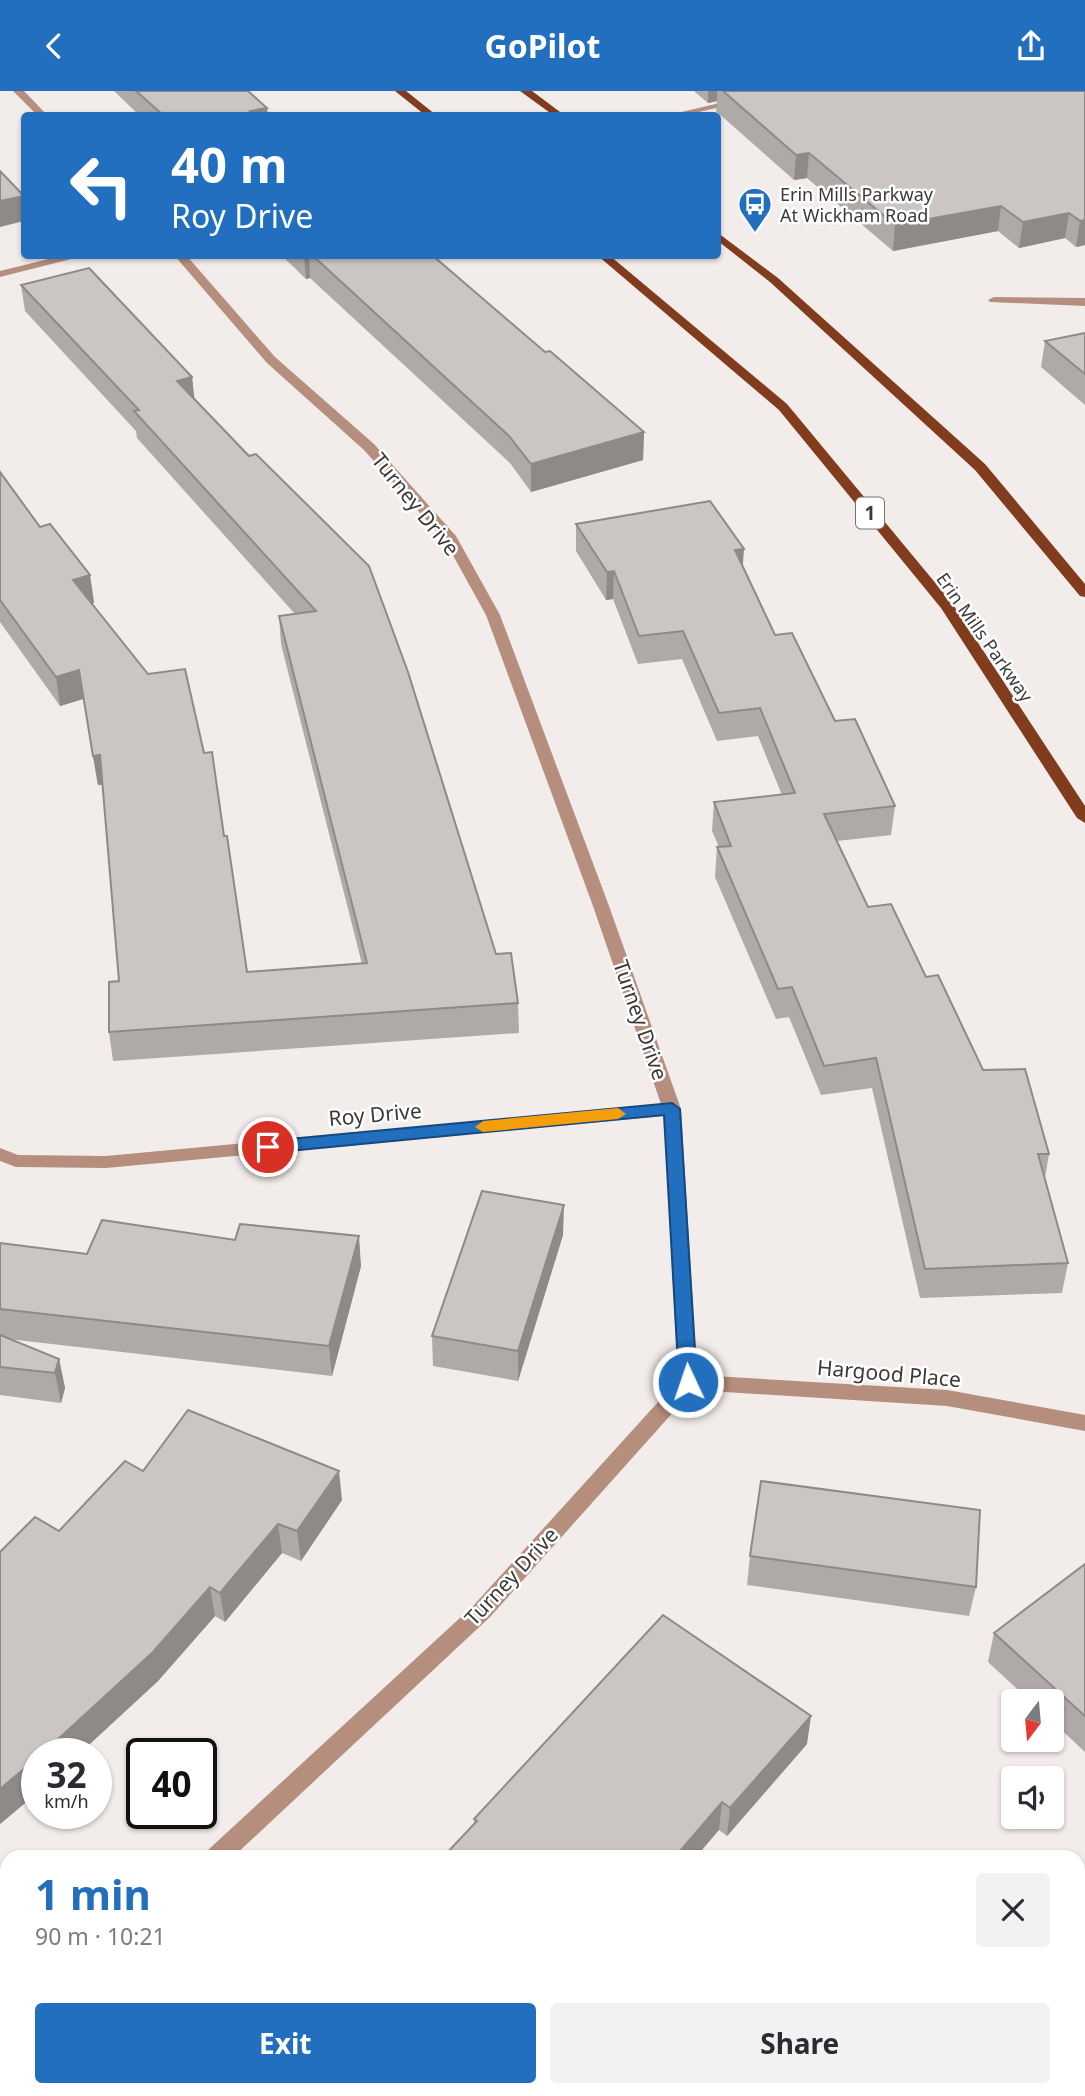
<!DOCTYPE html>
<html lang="en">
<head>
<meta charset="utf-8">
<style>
	:root { --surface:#fff; --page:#f2f2f3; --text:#2b2b33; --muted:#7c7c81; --accent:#216fbe }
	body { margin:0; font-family:"Noto Sans",sans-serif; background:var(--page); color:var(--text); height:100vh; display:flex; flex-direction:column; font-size:26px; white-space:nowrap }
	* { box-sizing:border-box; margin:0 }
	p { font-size:23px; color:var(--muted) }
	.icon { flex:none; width:38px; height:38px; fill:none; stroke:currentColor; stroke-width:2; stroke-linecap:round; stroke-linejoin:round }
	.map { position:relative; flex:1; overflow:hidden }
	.side { position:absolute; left:0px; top:1759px; width:1085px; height:247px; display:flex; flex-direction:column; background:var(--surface); border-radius:21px 21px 0 0; box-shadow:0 2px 5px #0004 }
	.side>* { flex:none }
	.banner { position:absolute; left:21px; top:21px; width:700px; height:147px; border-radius:7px; box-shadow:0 2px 5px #0004; background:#216fbe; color:#fff; overflow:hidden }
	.needle { width:46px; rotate:196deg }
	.buttons { position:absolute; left:1001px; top:1598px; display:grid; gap:14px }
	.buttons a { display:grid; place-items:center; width:63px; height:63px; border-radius:7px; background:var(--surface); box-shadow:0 2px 5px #0004; font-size:35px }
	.speed { position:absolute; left:21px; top:1647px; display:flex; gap:14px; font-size:35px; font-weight:700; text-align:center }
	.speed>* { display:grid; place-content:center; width:91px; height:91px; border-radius:50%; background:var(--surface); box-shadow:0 2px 5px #0004; line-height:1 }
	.speed small { font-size:18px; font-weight:400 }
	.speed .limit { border:4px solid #111; border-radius:10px; background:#fff; color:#111 }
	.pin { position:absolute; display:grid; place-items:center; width:60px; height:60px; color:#fff; margin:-30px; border:4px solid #fff; border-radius:50%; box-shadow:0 2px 7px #0007 }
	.me { position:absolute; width:77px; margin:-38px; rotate:357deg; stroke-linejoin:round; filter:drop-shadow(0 0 5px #0008) }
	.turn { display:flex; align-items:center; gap:24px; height:147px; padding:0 35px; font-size:32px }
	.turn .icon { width:91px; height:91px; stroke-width:2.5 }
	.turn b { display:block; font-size:49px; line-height:60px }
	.round { display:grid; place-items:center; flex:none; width:74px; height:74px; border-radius:7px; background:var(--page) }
	.head { display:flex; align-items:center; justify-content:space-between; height:119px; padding:0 35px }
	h1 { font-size:42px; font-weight:700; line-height:52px; color:var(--accent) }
	.button { display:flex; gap:14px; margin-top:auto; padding:14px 35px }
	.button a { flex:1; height:80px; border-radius:7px; background:var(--accent); color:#fff; font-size:28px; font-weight:700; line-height:80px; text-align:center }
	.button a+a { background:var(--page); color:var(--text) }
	header { display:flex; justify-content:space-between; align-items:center; height:91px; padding:0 35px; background:var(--accent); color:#fff; font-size:32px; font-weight:700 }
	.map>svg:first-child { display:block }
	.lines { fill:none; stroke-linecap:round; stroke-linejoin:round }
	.minor { fill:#b68e7d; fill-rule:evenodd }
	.major { fill:#813c1e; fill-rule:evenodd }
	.wall { fill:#afa9a8 }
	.shaded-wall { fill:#8e8a88 }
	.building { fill:#cbc5c3; stroke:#8e8a88; stroke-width:2 }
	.route { fill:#216fbe; stroke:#15487c; stroke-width:2 }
	.slow { fill:#f59e0b }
	.labels { text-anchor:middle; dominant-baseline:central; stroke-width:5; stroke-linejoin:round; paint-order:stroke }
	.far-poi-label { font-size:18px; fill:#3c3a39; stroke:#fff; text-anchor:start }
	.far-street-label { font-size:18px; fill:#3c3a39; stroke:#fff }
	.shield { fill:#fff; stroke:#767574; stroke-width:2 }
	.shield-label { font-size:19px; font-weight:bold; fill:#3c3a39 }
	.street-label { font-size:21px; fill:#3c3a39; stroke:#fff }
</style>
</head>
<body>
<header><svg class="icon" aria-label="back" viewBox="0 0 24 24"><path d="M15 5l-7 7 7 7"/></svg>GoPilot<svg class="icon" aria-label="share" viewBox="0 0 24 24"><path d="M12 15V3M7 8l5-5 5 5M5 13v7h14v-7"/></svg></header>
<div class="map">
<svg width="1085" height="2005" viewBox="0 0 1085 2005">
	<rect width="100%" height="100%" fill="#f2ecea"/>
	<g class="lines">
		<g class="minor">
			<polygon points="13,0 24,0 47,24 37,24"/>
			<polygon points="770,0 789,0 686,24 669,24"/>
			<polygon points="65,164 87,164 0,186 0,180"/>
			<polygon points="174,164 186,164 275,266 374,353 456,445 500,524 609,815 681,1018 697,1284 947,1299 1085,1324 1085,1340 947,1315 693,1299 490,1526 233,1766 206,1766 209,1758 474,1514 678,1289 664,1025 106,1077 16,1076 0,1070 0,1057 18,1064 106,1065 661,1013 593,815 486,524 445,450 364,359 267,272"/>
			<polygon points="994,206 1085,207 1085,215 990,211 988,209"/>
			<polygon points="7,1948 7,1976 0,1979 0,1951"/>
		</g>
		<g class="major">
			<polygon points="395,0 406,0 436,24 425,24"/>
			<polygon points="520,0 532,0 564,24 553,24"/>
			<polygon points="718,142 778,187 985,373 1085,493 1085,506 1080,505 975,379 770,191 718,150"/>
			<polygon points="597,164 609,164 787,313 952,512 1085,715 1085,732 1077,727 941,517 779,319"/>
		</g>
	</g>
	<g class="wall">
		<polygon points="114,0 248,0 268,24 139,24"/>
		<polygon points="694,0 1085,0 1085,154 1076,156 1065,147 1019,157 998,140 893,160 807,87 794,89 716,20 717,10 708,12"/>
		<polygon points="281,164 432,164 545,261 644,341 643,369 531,401 510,372 310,187 306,188"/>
		<polygon points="21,194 192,286 194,308 249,365 496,863 518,912 519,942 113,970 109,941 119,890 103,694 98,694 83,608 60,615 0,531 0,381 40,436 90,484 94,512 92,513 204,662 224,745 247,881 362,873 281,553 279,525 295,523 137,347 136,340 25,220"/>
		<polygon points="1085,242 1085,314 1041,276 1045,250"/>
		<polygon points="576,433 743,475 775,544 895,715 891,744 837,750 868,816 926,886 983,979 1049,1063 1045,1087 1068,1172 1062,1202 920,1207 872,997 821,1004 789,926 776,928 715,786 717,756 719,756 712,740 714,711 782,704 758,645 717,650 682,568 638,573 613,508 606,509 576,460"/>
		<polygon points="563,1144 518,1290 433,1275 432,1245"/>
		<polygon points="0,1152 87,1163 361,1175 332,1285 8,1248 59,1268 65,1297 61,1312 0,1304"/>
		<polygon points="143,1380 342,1409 301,1470 282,1462 225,1531 215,1525 158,1590 37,1702 0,1733 0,1461 59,1440"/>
		<polygon points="750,1465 976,1496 969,1525 747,1494"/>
		<polygon points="1085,1473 1085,1661 1052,1630 1052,1610 1030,1610 988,1571 994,1542"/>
		<polygon points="807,1653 727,1745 719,1739 474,1733 474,1728"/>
	</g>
	<g class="shaded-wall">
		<polygon points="708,0 717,0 717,10 708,12"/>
		<polygon points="267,17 268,24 250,24 250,20"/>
		<polygon points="809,62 807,87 794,89 796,64"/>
		<polygon points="24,105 24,130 0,136 0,110"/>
		<polygon points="1001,115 998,140 893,160 895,134"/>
		<polygon points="1069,122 1065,147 1019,157 1023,131"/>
		<polygon points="1085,129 1085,154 1076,156 1080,130"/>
		<polygon points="304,164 309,164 310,187 306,188"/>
		<polygon points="192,286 195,313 177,290"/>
		<polygon points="644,341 643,369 531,401 531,373"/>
		<polygon points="744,458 742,486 735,459"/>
		<polygon points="614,480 613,508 606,509 607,481"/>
		<polygon points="90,484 94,512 77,517 73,489"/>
		<polygon points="79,579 83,608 60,615 56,586"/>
		<polygon points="100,664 105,693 98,694 93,665"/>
		<polygon points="564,1114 563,1144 518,1290 518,1260"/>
		<polygon points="359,1145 361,1175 332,1285 329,1255"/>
		<polygon points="59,1268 65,1297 61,1312 55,1282"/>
		<polygon points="339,1380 342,1409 301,1470 297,1440"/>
		<polygon points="278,1433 282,1462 225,1531 220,1502"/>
		<polygon points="210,1496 215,1525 158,1590 80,1662 42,1662"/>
		<polygon points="811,1625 807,1653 727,1745 730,1717"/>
		<polygon points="37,1667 37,1702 0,1733 0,1698"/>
		<polygon points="722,1711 719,1739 696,1766 675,1766"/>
		<polygon points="541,1998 563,1998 558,2005 536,2005"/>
	</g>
	<g class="building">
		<polygon points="136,0 248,0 267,17 250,20 255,24 163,24"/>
		<polygon points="723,0 1085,0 1085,129 1080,130 1069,122 1023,131 1001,115 895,134 809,62 796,64"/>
		<polygon points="0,80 24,105 0,110"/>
		<polygon points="312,164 432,164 545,261 550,260 644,341 531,373 509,345"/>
		<polygon points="89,177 192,286 177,290 249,365 256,363 369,475 408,581 496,863 511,862 518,912 109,941 109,891 119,890 100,664 93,665 79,579 56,586 0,509 0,381 40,436 50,433 90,484 73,489 148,583 185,578 204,662 212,661 224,745 227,745 247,881 367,872 279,525 316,520 134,320 139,319 21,194"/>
		<polygon points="1085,242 1085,283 1045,250"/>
		<polygon points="710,410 744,458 735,459 775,544 792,542 835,630 855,628 895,715 824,723 868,816 891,813 926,886 938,884 983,979 1025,978 1049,1063 1038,1063 1068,1172 925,1178 876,967 824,975 792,896 778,898 717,756 731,755 714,711 795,702 760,617 719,622 683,540 639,545 614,480 607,481 576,433"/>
		<polygon points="482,1100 564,1114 518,1260 432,1245"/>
		<polygon points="102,1129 235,1149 240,1133 359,1145 329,1255 0,1218 0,1152 87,1163"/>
		<polygon points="0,1244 59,1268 55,1282 0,1276"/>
		<polygon points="188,1319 339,1380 297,1440 278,1433 220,1502 210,1496 153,1561 43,1662 37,1662 37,1667 0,1698 0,1461 35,1426 59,1440 125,1370 143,1380"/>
		<polygon points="761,1390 980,1419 976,1496 750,1465"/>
		<polygon points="1085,1473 1085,1625 994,1542"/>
		<polygon points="663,1524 811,1625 730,1717 722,1711 675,1766 443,1766 477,1730 474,1728"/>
		<polygon points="1078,1837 1085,1842 1085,2005 877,2005 883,1998 1078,1998"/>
		<polygon points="223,1998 541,1998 536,2005 216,2005"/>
	</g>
	<polygon class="route" points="672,1012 680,1018 697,1291 694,1296 681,1296 679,1291 664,1024 268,1062 259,1056 268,1050"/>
	<polygon class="slow" points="618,1017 626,1023 618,1028 483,1041 475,1036 483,1030"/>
	<defs>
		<symbol id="bus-pin" viewBox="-11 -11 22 30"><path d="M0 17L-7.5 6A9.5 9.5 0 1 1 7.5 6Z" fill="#216fbe" stroke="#fff"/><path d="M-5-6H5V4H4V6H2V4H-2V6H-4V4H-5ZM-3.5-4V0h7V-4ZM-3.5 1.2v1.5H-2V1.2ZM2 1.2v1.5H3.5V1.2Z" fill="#fff"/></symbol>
	</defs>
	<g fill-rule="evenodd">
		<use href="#bus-pin" x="736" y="94" width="38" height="52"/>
	</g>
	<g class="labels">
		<g class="far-poi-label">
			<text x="780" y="103">Erin Mills Parkway<tspan x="780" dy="21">At Wickham Road</tspan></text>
		</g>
		<g class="far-street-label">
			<text transform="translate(985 546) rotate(55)">Erin Mills Parkway</text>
		</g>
		<rect class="shield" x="856" y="406.5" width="28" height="31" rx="5"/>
		<g class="shield-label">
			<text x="870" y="422">1</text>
		</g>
		<g class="street-label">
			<text transform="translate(416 413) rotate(51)">Turney Drive</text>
			<text transform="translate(641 929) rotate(71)">Turney Drive</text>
			<text transform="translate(375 1023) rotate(-5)">Roy Drive</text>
			<text transform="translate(889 1282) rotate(5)">Hargood Place</text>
			<text transform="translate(511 1485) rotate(-47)">Turney Drive</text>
		</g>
	</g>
</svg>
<div class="buttons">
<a><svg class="needle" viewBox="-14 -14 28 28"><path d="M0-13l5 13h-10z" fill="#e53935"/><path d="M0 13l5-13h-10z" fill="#7c7c81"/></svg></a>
<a><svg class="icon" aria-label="sound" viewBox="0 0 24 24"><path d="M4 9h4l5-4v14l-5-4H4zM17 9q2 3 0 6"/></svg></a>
</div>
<div class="speed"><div>32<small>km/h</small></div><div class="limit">40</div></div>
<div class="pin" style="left:268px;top:1056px;background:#d93025"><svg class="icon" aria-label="arrive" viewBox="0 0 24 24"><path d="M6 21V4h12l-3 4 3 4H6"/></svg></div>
<svg class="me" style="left:688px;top:1291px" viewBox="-20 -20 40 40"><circle r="17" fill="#216fbe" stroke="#fff" stroke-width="3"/><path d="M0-11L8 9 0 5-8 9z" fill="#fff"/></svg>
<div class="banner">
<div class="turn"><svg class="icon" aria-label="left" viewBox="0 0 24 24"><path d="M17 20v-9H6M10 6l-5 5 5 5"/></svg><div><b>40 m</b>Roy Drive</div></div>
</div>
<section class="side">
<div class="head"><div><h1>1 min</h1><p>90 m · 10:21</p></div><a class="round"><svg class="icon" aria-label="close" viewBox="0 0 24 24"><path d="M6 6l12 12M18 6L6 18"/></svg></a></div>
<div class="button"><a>Exit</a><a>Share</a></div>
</section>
</div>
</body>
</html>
